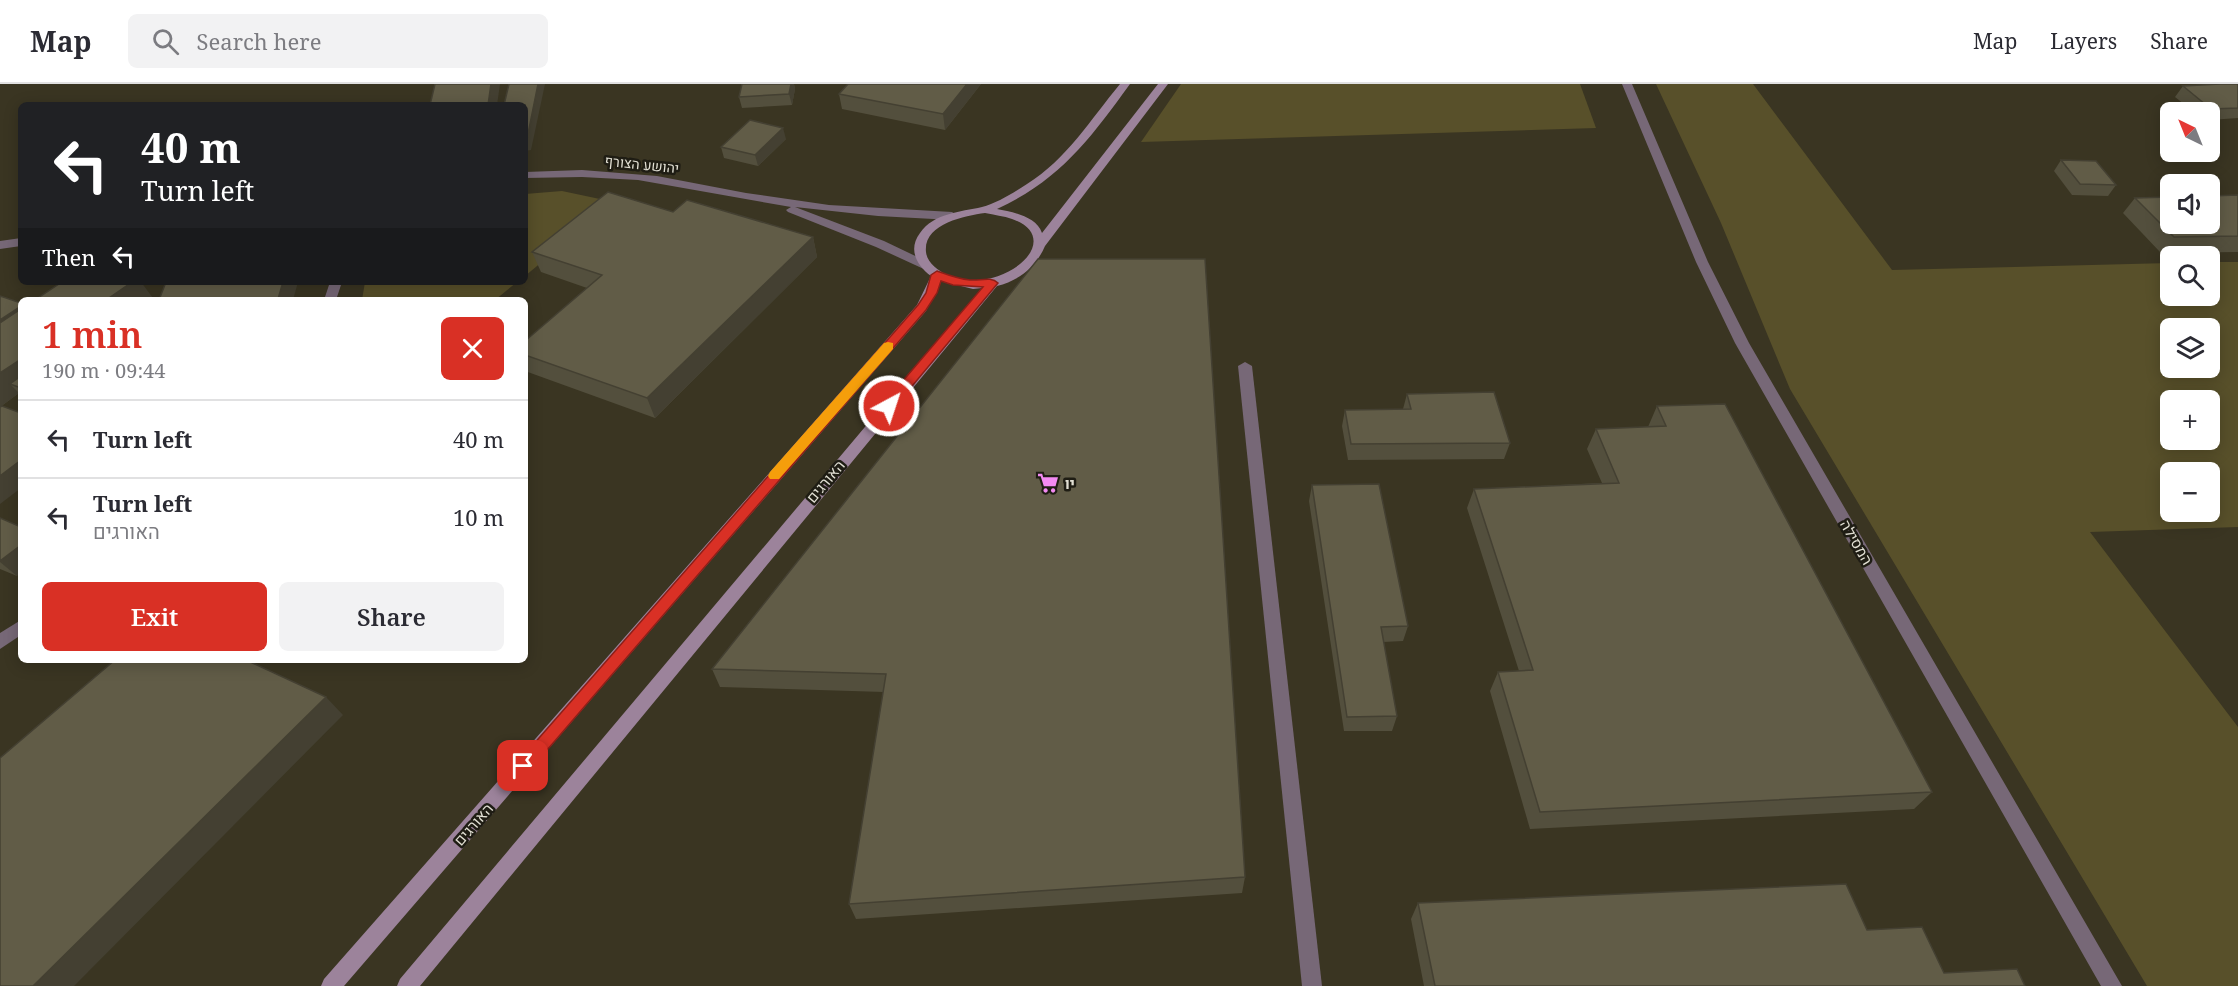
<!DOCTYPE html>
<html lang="en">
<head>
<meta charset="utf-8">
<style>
	:root { --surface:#fff; --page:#f2f2f3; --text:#2b2b33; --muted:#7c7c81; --line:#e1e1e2; --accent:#d93025 }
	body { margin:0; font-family:"Noto Serif",Heebo,serif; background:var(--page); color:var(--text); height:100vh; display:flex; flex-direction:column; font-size:22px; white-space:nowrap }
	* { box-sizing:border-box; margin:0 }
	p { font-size:20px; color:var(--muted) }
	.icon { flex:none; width:33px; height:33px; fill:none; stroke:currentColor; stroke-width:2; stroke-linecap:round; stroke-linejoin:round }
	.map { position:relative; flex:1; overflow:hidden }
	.drawer { position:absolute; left:18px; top:213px; width:510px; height:366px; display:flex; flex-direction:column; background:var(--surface); border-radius:9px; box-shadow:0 3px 15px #0003 }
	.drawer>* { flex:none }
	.top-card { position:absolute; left:18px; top:18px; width:510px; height:183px; border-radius:9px; box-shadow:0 3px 15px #0003; background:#202124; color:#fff; overflow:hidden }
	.needle { width:39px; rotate:317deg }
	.tools { position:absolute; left:2160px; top:18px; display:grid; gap:12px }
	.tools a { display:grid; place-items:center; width:60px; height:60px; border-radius:9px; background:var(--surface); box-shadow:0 3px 15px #0003; font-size:30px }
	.pin { position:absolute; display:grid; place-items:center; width:51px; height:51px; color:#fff; margin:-26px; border-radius:12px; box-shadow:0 3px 9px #0006 }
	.me { position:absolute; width:66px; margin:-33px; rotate:40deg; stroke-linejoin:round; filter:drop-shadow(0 0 4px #0008) }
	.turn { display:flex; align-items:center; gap:21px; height:126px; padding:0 24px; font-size:27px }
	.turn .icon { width:78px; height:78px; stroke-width:2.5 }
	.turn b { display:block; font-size:42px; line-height:51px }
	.then { display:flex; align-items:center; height:57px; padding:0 24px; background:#0003; gap:12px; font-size:22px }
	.round { display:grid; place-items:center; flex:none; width:63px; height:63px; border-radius:9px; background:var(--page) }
	.summary { display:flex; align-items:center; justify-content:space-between; height:102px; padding:0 24px }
	h1 { font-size:36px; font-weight:600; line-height:45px; color:var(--accent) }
	.button { display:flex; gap:12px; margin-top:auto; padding:12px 24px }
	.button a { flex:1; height:69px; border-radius:9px; background:var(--accent); color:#fff; font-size:24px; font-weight:600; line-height:69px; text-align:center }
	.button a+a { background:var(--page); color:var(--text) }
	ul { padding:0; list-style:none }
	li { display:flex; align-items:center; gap:18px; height:78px; padding:0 24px; border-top:2px solid var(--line) }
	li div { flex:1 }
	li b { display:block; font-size:22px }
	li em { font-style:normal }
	header { display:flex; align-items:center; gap:36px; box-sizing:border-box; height:84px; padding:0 30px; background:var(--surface); border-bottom:2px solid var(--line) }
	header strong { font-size:28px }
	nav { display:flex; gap:33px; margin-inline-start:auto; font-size:21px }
	.search { width:420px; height:54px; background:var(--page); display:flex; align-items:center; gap:15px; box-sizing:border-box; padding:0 21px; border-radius:9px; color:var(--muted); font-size:22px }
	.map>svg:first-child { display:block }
	.green { fill:#58502a; fill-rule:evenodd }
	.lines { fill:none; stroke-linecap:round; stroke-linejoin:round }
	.street { fill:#776877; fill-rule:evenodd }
	.secondary { fill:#9c839b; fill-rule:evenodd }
	.wall { fill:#534f3d }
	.shaded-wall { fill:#444032 }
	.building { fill:#615c47; stroke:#444032; stroke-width:1.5 }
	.route { fill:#d93025; stroke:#8d1f18; stroke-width:1.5 }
	.slow { fill:#f59e0b }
	.labels { text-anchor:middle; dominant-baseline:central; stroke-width:5; stroke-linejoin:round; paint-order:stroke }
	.far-street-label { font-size:14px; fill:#e2e0d4; stroke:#1f1d14 }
	.street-label { font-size:15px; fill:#e2e0d4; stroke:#1f1d14 }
	.poi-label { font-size:15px; font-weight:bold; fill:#e2e0d4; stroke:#1f1d14; text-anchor:start }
</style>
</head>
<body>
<header>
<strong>Map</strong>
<div class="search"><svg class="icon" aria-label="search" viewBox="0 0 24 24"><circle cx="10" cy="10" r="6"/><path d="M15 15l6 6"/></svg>Search here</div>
<nav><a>Map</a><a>Layers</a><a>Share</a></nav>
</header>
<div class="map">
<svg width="2238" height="902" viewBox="0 0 2238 902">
	<rect width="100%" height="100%" fill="#3a3522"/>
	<g class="green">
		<polygon points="1181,0 1580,0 1596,44 1141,58"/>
		<path d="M 1656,0 L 1753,0 L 1892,186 L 2170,179 L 2170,212 L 2210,212 L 2210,178 L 2238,178 L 2238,443 L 2090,448 L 2238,643 L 2238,902 L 2147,902 L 1790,305 L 1721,139 ZM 2170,244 L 2210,244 L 2210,284 L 2170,284 ZM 2170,316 L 2210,316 L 2210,356 L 2170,356 ZM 2170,388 L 2210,388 L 2210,428 L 2170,428 Z"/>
		<polygon points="562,107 614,118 525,192 525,110"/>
		<polygon points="365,198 517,198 495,216 362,216"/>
	</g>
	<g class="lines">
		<g class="street">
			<polygon points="1622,0 1632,0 1708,178 1749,259 2122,902 2101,902 1735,259 1696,178"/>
			<polygon points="582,86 657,92 746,109 829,121 952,128 958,132 952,136 878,132 795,123 884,157 930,179 930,185 926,186 876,163 788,128 786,126 791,123 638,96 582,93 525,94 525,88"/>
			<polygon points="21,154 21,162 0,165 0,157"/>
			<polygon points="330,198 342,198 336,216 324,216"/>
			<polygon points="1245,278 1252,282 1322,902 1302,902 1238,282"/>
			<polygon points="21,536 21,551 0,565 0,549"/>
		</g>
		<path class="secondary" d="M 1120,0 L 1130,0 C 1090,55 1060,96 997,125 C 1012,128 1036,132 1042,149 L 1158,0 L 1168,0 L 1045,162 C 1036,183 1020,196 997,202 L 420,902 L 397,902 L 400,895 L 982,204 L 973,205 L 941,197 L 926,227 L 344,902 L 321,902 L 324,895 L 917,221 L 931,192 C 916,181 908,165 920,149 C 934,129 960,128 982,123 C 997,119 1013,109 1027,100 C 1066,76 1091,35 1120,0 ZM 985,129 C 994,131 1004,132 1012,135 C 1069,155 1001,214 947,191 C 938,186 927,179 926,168 C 923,140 964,132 985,129 Z"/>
	</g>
	<g class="wall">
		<polygon points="742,0 794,0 795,5 792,21 742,24 739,13"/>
		<polygon points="848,0 981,0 945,46 842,25 839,10"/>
		<polygon points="2238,0 2238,34 2210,36 2210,28 2194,28 2175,13 2183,2"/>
		<polygon points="786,55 758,82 724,74 721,63"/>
		<polygon points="2061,76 2116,101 2108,112 2072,111 2054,87"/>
		<polygon points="2238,111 2238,168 2161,169 2123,129 2135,114"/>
		<polygon points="673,128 813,153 817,173 655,334 525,287 525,257 587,204 541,188 532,168"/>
		<polygon points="1038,175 1245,793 1242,809 856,835 849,820 884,608 720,603 712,585"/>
		<polygon points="0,212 21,219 21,312 19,309 0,323"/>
		<polygon points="1407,310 1510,359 1504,375 1348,376 1342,342 1345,326 1403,325"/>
		<polygon points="1657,322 1932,708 1914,725 1530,745 1490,607 1498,588 1519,587 1467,424 1474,405 1602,399 1587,365 1596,345 1648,343"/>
		<polygon points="1312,401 1408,542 1403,557 1383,558 1397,632 1392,647 1344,647 1309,417"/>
		<polygon points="0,434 17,492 0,485"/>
		<polygon points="1418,819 1867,846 1944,889 2025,902 1424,902 1411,835"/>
	</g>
	<g class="shaded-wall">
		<polygon points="491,0 500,0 497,21 488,21"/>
		<polygon points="538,0 545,0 531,66 525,67 525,56"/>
		<polygon points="791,0 794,0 795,5 792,21 789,10"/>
		<polygon points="967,0 981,0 945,46 943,30"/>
		<polygon points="783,44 786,55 758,82 755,71"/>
		<polygon points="813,153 817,173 655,334 647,314"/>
		<polygon points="132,198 141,198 153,214 150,216 106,216"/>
		<polygon points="283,198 298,198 293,216 272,216"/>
		<polygon points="21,222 21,240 0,253 0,236"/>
		<polygon points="21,275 21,304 10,300 19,309 0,323 0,289"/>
		<polygon points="21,376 21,404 0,420 0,392"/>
		<polygon points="21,461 21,489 17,492 0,478 0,477"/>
		<polygon points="326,613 343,631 74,902 33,902"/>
	</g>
	<g class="building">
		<polygon points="435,0 491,0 488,21 430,21"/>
		<polygon points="509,0 538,0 527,55 525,56 525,21 504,21"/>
		<polygon points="742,0 791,0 789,10 739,13"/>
		<polygon points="848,0 967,0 943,30 839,10"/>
		<polygon points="2220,0 2238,0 2238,24 2211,25 2183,2"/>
		<polygon points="750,36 783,44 755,71 721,63"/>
		<polygon points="2061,76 2096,77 2116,101 2080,100"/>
		<polygon points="608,108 673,128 687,116 813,153 647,314 525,271 525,257 602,191 532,168"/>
		<polygon points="2238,111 2238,152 2174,153 2135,114 2170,113 2170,140 2210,140 2210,112"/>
		<polygon points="1038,175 1205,175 1245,793 849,820 886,590 712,585"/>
		<polygon points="62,198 132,198 106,216 35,216"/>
		<polygon points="166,198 283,198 278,215 272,216 159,216"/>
		<polygon points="0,212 21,219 21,222 0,236"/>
		<polygon points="21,225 21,275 0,289 0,239"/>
		<polygon points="21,292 21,304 10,300"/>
		<polygon points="1494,308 1510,359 1351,360 1345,326 1411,325 1407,310"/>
		<polygon points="1725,320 1932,708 1540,728 1498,588 1533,586 1474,405 1619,399 1596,345 1666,342 1657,322"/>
		<polygon points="2,322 21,329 21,376 0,392 0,323"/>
		<polygon points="1379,400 1408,542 1381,543 1397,632 1347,633 1312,401"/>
		<polygon points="0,434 21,443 21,461 0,477"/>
		<polygon points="115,576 246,576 326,613 33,902 0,902 0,674"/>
		<polygon points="1846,800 1867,846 1922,843 1944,889 2017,885 2025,902 1435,902 1418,819"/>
	</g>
	<path class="route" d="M 937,187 C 948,191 958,195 970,196 C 980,197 991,192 998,199 L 893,325 L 884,325 L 883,322 L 884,319 L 983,203 L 953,201 L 941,197 L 937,209 L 926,226 L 529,687 L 523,690 L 518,687 L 515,682 L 518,678 L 918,221 L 926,209 L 931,191 Z"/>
	<polygon class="slow" points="888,258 893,259 893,265 779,395 770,395 768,392 770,388 884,259"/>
	<defs>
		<symbol id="supermarket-bare" viewBox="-9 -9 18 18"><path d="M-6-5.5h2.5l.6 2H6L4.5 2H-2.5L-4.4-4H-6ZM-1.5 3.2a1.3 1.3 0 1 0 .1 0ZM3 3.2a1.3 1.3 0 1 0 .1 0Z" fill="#f38af2" stroke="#1f1d14" stroke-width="2.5" paint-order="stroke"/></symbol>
	</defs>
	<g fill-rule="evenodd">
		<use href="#supermarket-bare" x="1033" y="384" width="30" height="30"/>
	</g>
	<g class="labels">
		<g class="far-street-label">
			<text transform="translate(642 80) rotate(6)">יהושע הצורף</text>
		</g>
		<g class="street-label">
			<text transform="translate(825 397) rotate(-50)">האורגים</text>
			<text transform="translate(1857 458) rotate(60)">המסילה</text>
			<text transform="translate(473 740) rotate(-49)">האורגים</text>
		</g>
		<g class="poi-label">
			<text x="1065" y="399">יו</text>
		</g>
	</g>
</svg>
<div class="tools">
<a><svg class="needle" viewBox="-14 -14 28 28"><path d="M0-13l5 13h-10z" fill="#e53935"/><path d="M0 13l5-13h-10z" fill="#7c7c81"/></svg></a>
<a><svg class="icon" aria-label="sound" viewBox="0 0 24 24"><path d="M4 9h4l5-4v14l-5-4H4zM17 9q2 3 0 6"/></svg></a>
<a><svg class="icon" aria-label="search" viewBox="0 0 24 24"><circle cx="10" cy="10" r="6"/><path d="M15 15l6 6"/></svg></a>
<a><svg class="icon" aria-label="layers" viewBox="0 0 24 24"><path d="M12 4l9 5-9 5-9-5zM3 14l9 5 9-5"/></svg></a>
<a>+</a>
<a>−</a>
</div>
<div class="pin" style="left:523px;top:682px;background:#d93025"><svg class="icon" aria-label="arrive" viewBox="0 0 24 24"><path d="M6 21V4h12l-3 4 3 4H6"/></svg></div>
<svg class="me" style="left:889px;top:322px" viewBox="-20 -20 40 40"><circle r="17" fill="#d93025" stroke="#fff" stroke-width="3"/><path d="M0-11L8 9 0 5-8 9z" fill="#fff"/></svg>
<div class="top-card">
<div class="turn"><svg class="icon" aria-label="left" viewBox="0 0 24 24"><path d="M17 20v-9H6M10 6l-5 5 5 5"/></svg><div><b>40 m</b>Turn left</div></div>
<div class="then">Then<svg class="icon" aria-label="left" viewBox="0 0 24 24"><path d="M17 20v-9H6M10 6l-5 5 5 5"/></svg></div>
</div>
<section class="drawer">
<div class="summary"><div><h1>1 min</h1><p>190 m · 09:44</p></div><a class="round" style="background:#d93025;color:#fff"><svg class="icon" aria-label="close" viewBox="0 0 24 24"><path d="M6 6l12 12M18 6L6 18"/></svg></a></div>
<ul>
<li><svg class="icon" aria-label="left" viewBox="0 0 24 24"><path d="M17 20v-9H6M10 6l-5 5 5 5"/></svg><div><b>Turn left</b></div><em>40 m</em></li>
<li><svg class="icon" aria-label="left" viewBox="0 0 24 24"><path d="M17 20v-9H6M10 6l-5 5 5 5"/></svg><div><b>Turn left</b><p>האורגים</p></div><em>10 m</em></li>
</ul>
<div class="button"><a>Exit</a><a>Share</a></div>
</section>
</div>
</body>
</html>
